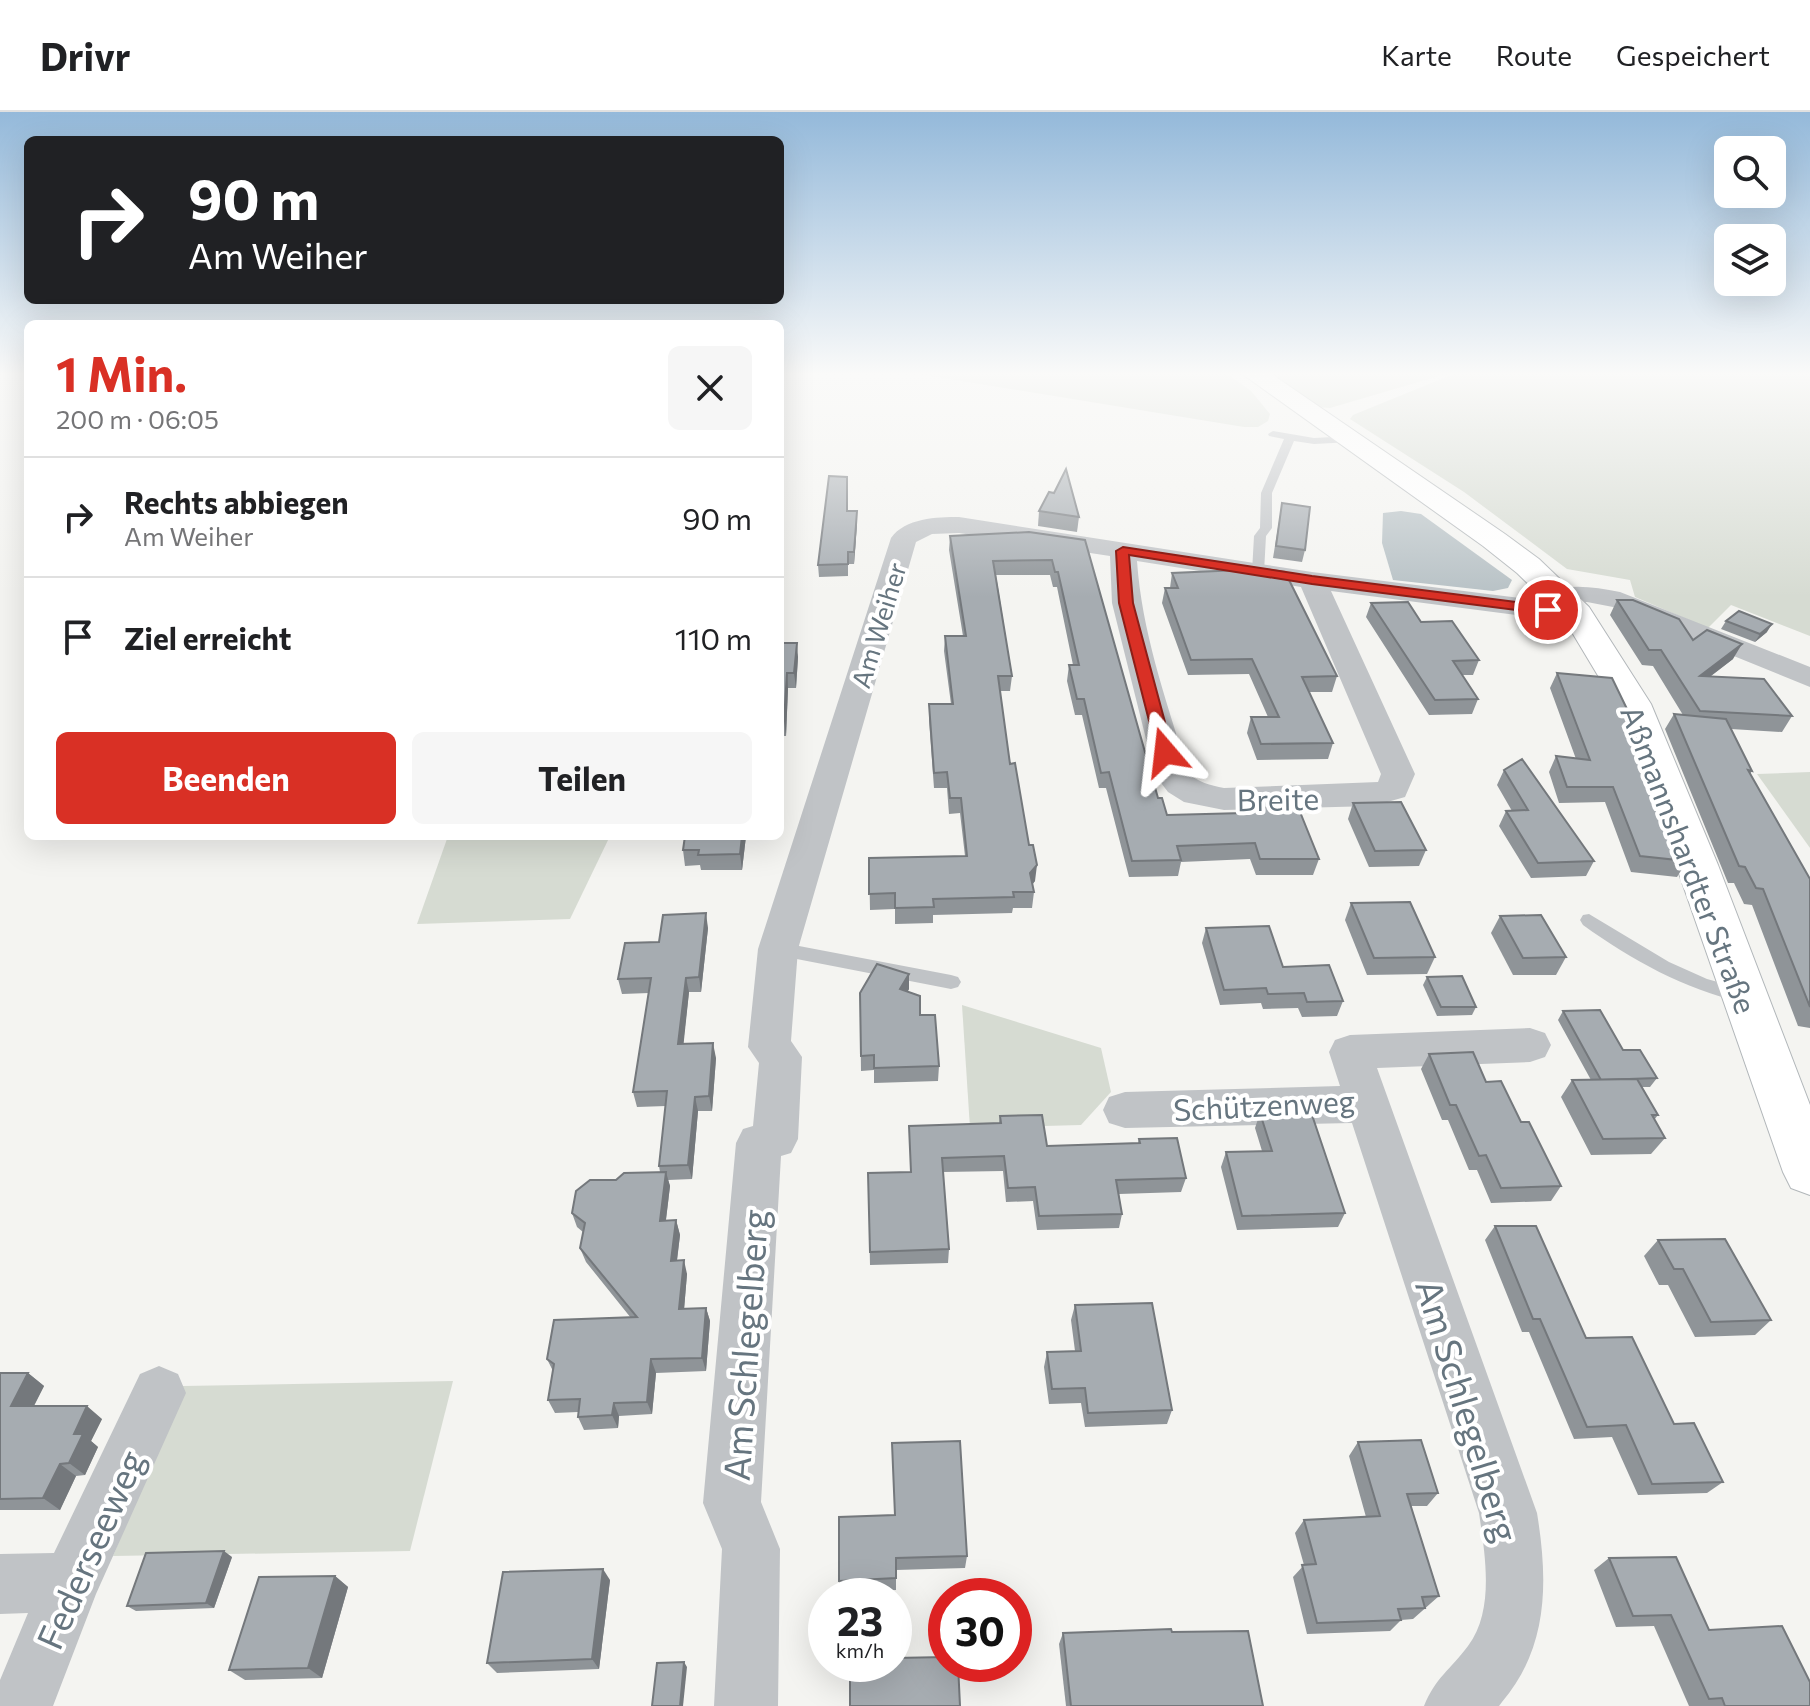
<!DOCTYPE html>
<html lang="de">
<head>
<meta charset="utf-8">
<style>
	:root { --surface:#fff; --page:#f6f6f6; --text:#202124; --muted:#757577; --line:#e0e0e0; --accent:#d93025 }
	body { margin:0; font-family:Commissioner,sans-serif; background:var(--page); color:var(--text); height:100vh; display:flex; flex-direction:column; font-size:30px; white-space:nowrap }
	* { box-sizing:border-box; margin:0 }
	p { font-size:26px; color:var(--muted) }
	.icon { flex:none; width:44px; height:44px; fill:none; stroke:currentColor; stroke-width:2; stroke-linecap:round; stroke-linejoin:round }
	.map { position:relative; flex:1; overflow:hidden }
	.panel { position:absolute; left:24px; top:208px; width:760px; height:520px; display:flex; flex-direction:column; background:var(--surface); border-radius:12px; box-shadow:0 8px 32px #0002 }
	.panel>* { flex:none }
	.hud { position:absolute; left:24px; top:24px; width:760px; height:168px; border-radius:12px; box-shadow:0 8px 32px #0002; background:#202124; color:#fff; overflow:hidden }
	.buttons { position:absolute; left:1714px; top:24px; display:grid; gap:16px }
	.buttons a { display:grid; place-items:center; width:72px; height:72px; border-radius:12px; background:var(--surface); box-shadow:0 8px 32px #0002; font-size:40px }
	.speed { position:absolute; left:808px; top:1466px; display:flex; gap:16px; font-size:40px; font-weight:700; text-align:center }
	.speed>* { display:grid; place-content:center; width:104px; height:104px; border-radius:50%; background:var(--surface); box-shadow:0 8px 32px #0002; line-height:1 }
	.speed small { font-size:20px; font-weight:400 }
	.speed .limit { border:12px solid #d22; background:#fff; color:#111 }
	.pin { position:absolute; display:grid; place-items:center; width:68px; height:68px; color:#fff; margin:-34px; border:4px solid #fff; border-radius:50%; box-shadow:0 2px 8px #0007 }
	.me { position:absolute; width:88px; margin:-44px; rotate:343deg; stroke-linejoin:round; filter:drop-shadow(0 0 6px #0008) }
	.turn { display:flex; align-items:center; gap:28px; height:168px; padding:0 32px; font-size:36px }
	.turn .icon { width:104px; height:104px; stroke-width:2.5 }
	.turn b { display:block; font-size:56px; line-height:68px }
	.round { display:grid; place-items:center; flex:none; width:84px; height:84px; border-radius:12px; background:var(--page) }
	.overview { display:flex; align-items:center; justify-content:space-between; height:136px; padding:0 32px }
	h1 { font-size:48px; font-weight:700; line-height:60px; color:var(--accent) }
	.primary-button { display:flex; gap:16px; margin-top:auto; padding:16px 32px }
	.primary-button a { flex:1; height:92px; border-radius:12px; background:var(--accent); color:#fff; font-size:32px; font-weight:700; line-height:92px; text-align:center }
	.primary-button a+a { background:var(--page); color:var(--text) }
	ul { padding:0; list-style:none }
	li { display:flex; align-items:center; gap:24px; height:120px; padding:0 32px; border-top:2px solid var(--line) }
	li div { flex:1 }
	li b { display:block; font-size:30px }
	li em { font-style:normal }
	header { display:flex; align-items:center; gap:48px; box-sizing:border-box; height:112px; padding:0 40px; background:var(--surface); border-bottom:2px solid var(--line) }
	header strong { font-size:38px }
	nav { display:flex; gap:44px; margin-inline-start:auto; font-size:28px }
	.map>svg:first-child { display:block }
	.green { fill:#d6dbd2 }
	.water { fill:#b7c1c5 }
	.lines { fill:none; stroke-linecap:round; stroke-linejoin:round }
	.secondary-casing { stroke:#b2b7ba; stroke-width:2 }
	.lane { fill:#c0c3c6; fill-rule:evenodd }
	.street { fill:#c0c3c6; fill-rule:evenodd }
	.secondary { fill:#fff; fill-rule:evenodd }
	.wall { fill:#8f9498 }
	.shaded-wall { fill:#74787c }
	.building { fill:#a6acb1; stroke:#74787c; stroke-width:2 }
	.route { fill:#d93025; stroke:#8d1f18; stroke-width:2 }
	.labels { text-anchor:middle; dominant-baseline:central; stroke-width:8; stroke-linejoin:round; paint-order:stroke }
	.far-street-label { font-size:26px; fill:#66757f; stroke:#fff }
	.street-label { font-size:30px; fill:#66757f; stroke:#fff }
	.near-street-label { font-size:36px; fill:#66757f; stroke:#fff }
</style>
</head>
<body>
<header>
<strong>Drivr</strong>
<nav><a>Karte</a><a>Route</a><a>Gespeichert</a></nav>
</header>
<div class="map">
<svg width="1810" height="1594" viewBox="0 0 1810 1594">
	<rect width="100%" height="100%" fill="#f4f4f1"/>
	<g class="green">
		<polygon points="913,261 1226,261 1251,279 1270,302 1268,309 1258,315 1244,315"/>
		<polygon points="1264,261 1449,261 1330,296 1316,295"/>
		<polygon points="1456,261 1810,261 1810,524 1731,493 1708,516 1635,485 1630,468 1567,457 1464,380 1350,307 1353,303"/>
		<polygon points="1810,660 1810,736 1757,662"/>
		<polygon points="448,724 610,724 570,807 417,812"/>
		<polygon points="962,893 1101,936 1111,980 1081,1013 970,1016"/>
		<polygon points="453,1269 410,1439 113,1444 183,1274"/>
	</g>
	<polygon class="water" points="1401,399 1421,402 1512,468 1508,476 1493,479 1393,468 1382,431 1383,401"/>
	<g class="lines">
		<defs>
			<polygon id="secondary" points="1241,261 1270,261 1505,422 1539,447 1589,495 1651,592 1718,753 1810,993 1810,1083 1791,1076 1783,1060 1676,753 1615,592 1564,507 1517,461 1483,434"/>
		</defs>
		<use href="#secondary" class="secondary-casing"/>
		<g class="lane">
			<polygon points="1273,319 1314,326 1352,324 1357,327 1352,330 1314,332 1294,329 1272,381 1272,416 1266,424 1264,460 1258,464 1252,460 1254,424 1260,416 1261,381 1284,327 1269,324 1268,322"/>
			<path d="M 1589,802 L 1669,850 L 1707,867 L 1750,879 L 1753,884 L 1750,889 L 1743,891 C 1683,876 1633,849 1583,813 L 1580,808 L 1583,803 Z"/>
			<polygon points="778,830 951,863 958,865 961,870 958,875 951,877 771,842 769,837 771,832"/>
		</g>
		<g class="street">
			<path d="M 959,405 L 1312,460 L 1551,490 L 1546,484 L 1550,478 C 1574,472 1596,475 1620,480 L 1810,555 L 1810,575 L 1613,495 L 1587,490 L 1565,492 L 1587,496 L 1591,502 L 1587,508 L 1577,511 L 1331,479 L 1415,662 L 1405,685 L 1373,694 L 1224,698 L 1184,690 L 1168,680 L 1155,663 L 1112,491 L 1110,444 L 959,421 L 932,422 L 916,430 L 798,837 L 791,929 L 802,945 L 798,1027 L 791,1041 L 781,1044 L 761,1390 L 780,1437 L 778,1594 L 714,1594 L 722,1437 L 703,1391 L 736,1031 L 743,1017 L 753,1014 L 759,951 L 748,935 L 758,837 L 891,426 C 905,406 937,405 959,405 ZM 1137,449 L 1301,475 L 1381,662 L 1378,670 L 1224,676 C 1210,673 1198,671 1188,660 C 1167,590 1142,522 1137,449 Z"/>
			<path d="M 1530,916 L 1545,921 L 1551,933 L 1545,945 L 1530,950 L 1377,956 L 1537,1401 C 1548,1468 1549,1535 1502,1590 L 1499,1594 L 1424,1594 C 1436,1565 1450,1558 1468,1534 C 1495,1498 1485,1443 1479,1401 L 1352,1011 L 1125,1016 L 1109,1011 L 1103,998 L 1109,985 L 1125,980 L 1340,974 L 1329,940 L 1335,928 L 1350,923 Z"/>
			<polygon points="159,1254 178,1262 186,1281 96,1482 53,1594 0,1594 0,1568 28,1501 0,1502 0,1442 54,1441 140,1262"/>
		</g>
		<use href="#secondary" class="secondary"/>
	</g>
	<g class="wall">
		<polygon points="1282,391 1305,438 1302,450 1273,446"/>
		<polygon points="848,399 857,411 854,452 848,452 848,464 819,465 818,453"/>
		<polygon points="1039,399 1079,405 1077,420 1038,414"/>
		<polygon points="950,424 1085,428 1158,686 1167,703 1241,701 1242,696 1319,747 1313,763 1256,763 1250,747 1181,750 1178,764 1129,765 1106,676 1099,676 1082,603 1075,603 1067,569 1069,553 1073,553 1057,475 1053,475 1050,463 996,463 1012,564 1010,579 1000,579 1010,652 1035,769 1032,772 1034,780 1032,796 1013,796 1012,801 933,803 933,811 895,812 895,797 870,798 869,746 965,744 960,701 949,702 947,676 934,676 929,608 929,592 951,592 944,539 945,524 963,524 949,438"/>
		<polygon points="1172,461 1337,564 1332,580 1309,580 1333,631 1328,647 1257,648 1247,621 1251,605 1268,605 1249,562 1188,563 1162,491 1165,476 1170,476"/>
		<polygon points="1617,488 1693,528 1733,547 1711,564 1792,604 1782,620 1731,617 1752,659 1750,662 1810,767 1810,916 1798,914 1752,793 1744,792 1734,771 1728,771 1665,617 1674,602 1683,603 1653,554 1642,553 1610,503"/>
		<polygon points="1371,491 1421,510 1479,548 1473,563 1462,563 1478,587 1472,602 1429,603 1366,505"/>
		<polygon points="1726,509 1767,520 1755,530 1721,517"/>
		<polygon points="780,531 798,545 796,576 788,576 786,624 780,624"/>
		<polygon points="1557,561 1687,749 1677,765 1631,760 1605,690 1559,691 1549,660 1556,644 1576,647 1550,576"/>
		<polygon points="1504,658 1594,749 1586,764 1531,766 1499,714 1506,699 1512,699 1497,673"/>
		<polygon points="1353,691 1426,738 1419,754 1369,755 1348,707"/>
		<polygon points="746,724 742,758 701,758 700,753 685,754 683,738"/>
		<polygon points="1351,791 1435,845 1427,862 1367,863 1345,808"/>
		<polygon points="1500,804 1566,845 1556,863 1513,863 1491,821"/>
		<polygon points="708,816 701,880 689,880 683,932 716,946 712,999 698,999 692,1067 668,1068 670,1074 666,1108 676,1108 680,1123 677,1149 687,1162 684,1197 706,1196 710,1209 706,1259 656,1261 652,1302 619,1304 618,1316 584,1318 578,1305 578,1300 555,1301 548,1288 553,1259 547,1247 631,1206 586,1150 580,1136 583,1120 577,1115 572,1101 616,1068 660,1060 659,1054 666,994 637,995 633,980 649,881 622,882 618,867 659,830"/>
		<polygon points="1206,816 1283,855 1343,889 1337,904 1302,905 1298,896 1263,897 1261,891 1220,893 1202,831"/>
		<polygon points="909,862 909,877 907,880 920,903 939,954 938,969 874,971 874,958 861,959 860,881"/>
		<polygon points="1427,865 1476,895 1472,903 1437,904 1423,873"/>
		<polygon points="1563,899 1657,966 1650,975 1642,975 1658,1003 1654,1008 1665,1026 1651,1042 1591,1043 1561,985 1572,968 1591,968 1558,908"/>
		<polygon points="1429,942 1486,970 1521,1010 1561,1074 1551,1089 1491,1091 1477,1058 1469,1058 1448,1008 1442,1008 1421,957"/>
		<polygon points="1260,1001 1345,1101 1338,1115 1237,1118 1221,1055 1226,1040 1262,1039 1255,1016"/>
		<polygon points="1000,1004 1047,1034 1138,1031 1139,1027 1186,1066 1181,1080 1119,1082 1122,1102 1119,1116 1037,1118 1033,1089 1006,1090 1003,1059 943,1060 949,1137 948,1151 870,1153 868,1061 910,1060 999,1011"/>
		<polygon points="1495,1114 1586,1226 1674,1312 1723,1370 1707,1381 1638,1383 1612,1325 1574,1327 1529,1220 1522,1220 1485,1128"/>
		<polygon points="1658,1128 1771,1208 1755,1223 1695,1225 1668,1173 1659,1173 1644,1144"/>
		<polygon points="1075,1193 1172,1298 1167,1312 1085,1315 1081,1291 1049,1292 1044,1255 1047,1240 1075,1239 1071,1208"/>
		<polygon points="0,1261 28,1261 44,1274 34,1294 102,1307 91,1329 98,1335 85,1363 76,1364 60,1398 0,1398"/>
		<polygon points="1358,1330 1438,1381 1427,1394 1411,1394 1439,1484 1413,1507 1401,1508 1390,1519 1307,1522 1293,1465 1304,1453 1295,1421 1304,1408 1366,1405 1349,1344"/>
		<polygon points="839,1405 967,1444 965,1456 896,1458 896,1478 840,1480 839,1469"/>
		<polygon points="232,1445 214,1496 136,1499 127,1494"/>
		<polygon points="1609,1446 1709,1518 1810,1594 1689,1594 1654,1514 1616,1515 1594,1458"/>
		<polygon points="335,1464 348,1475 322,1566 245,1568 229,1558"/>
		<polygon points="610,1468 599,1557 497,1561 487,1551"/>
		<polygon points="1172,1520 1263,1594 1066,1594 1059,1532 1063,1521"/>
	</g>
	<g class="shaded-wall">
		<polygon points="857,399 857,411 854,452 854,440"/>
		<polygon points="1772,512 1767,520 1755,530 1760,522"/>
		<polygon points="797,531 798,545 796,576 794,561"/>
		<polygon points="1742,532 1733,547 1691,579 1700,564"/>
		<polygon points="787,561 788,576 786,624 784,609"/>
		<polygon points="742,724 746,724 742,758 740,742"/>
		<polygon points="1037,753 1035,769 1029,777 1030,761"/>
		<polygon points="706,801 708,816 701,880 699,865"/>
		<polygon points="909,862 909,877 900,893 900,877"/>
		<polygon points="686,866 689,880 682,947 678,932"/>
		<polygon points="713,931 716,946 712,999 709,984"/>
		<polygon points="695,985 698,999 692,1067 688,1053"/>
		<polygon points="666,1060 670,1074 664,1123 660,1109"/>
		<polygon points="676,1108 680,1123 675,1163 671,1149"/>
		<polygon points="684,1148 687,1162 683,1210 679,1197"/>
		<polygon points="706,1196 710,1209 706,1259 702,1246"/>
		<polygon points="651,1247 656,1261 652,1302 647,1290"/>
		<polygon points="28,1261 44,1274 27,1307 11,1294"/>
		<polygon points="614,1291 619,1304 618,1316 612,1303"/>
		<polygon points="87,1294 102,1307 91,1329 98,1335 85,1363 69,1351 74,1322"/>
		<polygon points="60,1352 76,1364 60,1398 43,1386"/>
		<polygon points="224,1439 232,1445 214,1496 206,1491"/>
		<polygon points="603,1457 610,1468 599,1557 592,1547"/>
		<polygon points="335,1464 348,1475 322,1566 308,1556"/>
		<polygon points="684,1550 687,1555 683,1594 680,1594"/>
	</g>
	<g class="building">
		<polygon points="1066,357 1079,405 1039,399 1049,380 1054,381"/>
		<polygon points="829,364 847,365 847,399 857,399 854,440 848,440 848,452 818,453"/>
		<polygon points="1282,391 1310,395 1305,438 1276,434"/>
		<polygon points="1029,420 1085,428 1158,686 1162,686 1167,703 1244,701 1242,696 1298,695 1319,747 1260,747 1255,731 1177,734 1181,748 1132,749 1109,660 1101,661 1084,587 1077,587 1069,553 1079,553 1058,460 1055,460 1052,448 993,449 1012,564 998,564 1010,652 1015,651 1029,733 1033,733 1037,753 1030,761 1034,780 1013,780 1014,785 933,787 934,795 895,796 895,781 869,782 869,746 967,744 961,686 950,686 947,660 934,661 929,592 953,592 945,524 966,524 950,424"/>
		<polygon points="1264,457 1285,460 1337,564 1302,565 1333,631 1261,632 1251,605 1279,605 1252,547 1191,548 1165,476 1178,476 1172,461"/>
		<polygon points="1617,488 1633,488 1679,507 1693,528 1707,518 1742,532 1700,564 1764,567 1792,604 1700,599 1661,538 1649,538"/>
		<polygon points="1408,490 1421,510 1452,509 1479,548 1453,549 1478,587 1435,588 1371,491"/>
		<polygon points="1739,499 1772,512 1760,522 1726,509"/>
		<polygon points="780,531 797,531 794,561 787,561 784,609 780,609"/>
		<polygon points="1557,561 1612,566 1627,597 1687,749 1640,744 1613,675 1567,675 1556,644 1590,648"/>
		<polygon points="1674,602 1726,607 1752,659 1748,658 1810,767 1810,895 1763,777 1756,776 1745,755 1739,754"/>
		<polygon points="1522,647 1594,749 1538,751 1506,699 1528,698 1504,658"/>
		<polygon points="1401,690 1426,738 1375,739 1353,691"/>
		<polygon points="685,724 742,724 740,742 698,743 699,738 683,738"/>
		<polygon points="1410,790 1435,845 1374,846 1351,791"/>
		<polygon points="706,801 699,865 686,866 678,932 713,931 709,984 695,985 688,1053 659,1054 667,979 633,980 651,866 618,867 625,831 659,830 663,803"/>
		<polygon points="1541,803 1566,845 1523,846 1500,804"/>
		<polygon points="1269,814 1283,855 1329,853 1343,889 1307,890 1304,881 1268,882 1266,876 1224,878 1206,816"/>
		<polygon points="877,852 909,862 900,877 920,884 920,903 935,903 939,954 874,956 874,943 861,944 860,881"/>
		<polygon points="1462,864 1476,895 1441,895 1427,865"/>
		<polygon points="1600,898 1623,938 1640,938 1657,966 1601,968 1563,899"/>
		<polygon points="1473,940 1486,970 1501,969 1521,1010 1529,1010 1561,1074 1501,1076 1486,1043 1479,1044 1456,993 1450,993 1429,942"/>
		<polygon points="1637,967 1658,1003 1652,1003 1665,1026 1603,1027 1572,968"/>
		<polygon points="1311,1000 1345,1101 1242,1104 1226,1040 1272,1039 1260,1001"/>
		<polygon points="1042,1003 1047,1034 1140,1031 1139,1027 1177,1026 1186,1066 1116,1068 1122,1102 1039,1104 1035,1075 1008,1076 1004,1044 942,1046 949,1137 870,1140 868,1061 911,1060 909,1014 1001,1011 1000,1004"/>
		<polygon points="666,1060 660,1109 676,1108 671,1149 684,1148 679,1197 706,1196 702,1246 651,1247 647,1290 614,1291 612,1303 578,1305 580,1287 548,1288 554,1252 547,1247 554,1208 637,1205 580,1136 585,1111 572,1101 576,1079 590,1068 616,1068 624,1061"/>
		<polygon points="1495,1114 1536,1114 1586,1226 1632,1225 1674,1312 1694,1311 1723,1370 1652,1372 1626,1313 1587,1315 1540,1207 1533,1207"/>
		<polygon points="1725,1127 1771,1208 1711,1210 1683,1157 1674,1157 1658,1128"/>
		<polygon points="1152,1191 1172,1298 1088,1301 1085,1276 1052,1277 1047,1240 1081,1239 1075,1193"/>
		<polygon points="0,1261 28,1261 11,1294 87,1294 74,1322 83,1322 69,1351 60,1352 43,1386 0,1387"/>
		<polygon points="1421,1328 1438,1381 1407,1382 1439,1484 1422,1485 1425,1496 1398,1497 1401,1508 1317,1511 1302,1453 1316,1452 1304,1408 1380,1404 1358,1330"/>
		<polygon points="960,1329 967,1444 896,1446 896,1466 839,1469 839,1405 895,1403 892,1331"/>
		<polygon points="224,1439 206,1491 127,1494 146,1441"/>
		<polygon points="1676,1445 1709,1518 1782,1514 1810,1570 1810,1594 1725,1594 1722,1586 1709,1587 1671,1503 1633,1504 1609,1446"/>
		<polygon points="603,1457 592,1547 487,1551 503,1460"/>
		<polygon points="335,1464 308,1556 229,1558 259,1465"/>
		<polygon points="1171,1517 1172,1520 1248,1519 1263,1594 1071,1594 1063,1521"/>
		<polygon points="946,1545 946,1552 958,1552 960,1594 850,1594 850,1552 894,1552 894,1546"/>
		<polygon points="684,1550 680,1594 652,1594 657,1551"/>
	</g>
	<linearGradient id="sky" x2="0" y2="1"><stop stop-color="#94b9da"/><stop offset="0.54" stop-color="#fafaf9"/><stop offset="1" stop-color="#fafaf9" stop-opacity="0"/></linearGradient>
	<rect width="1810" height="485" fill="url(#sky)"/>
	<polygon class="route" points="1123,435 1312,464 1548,494 1555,498 1548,502 1312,472 1129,443 1133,491 1173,640 1165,645 1157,640 1119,491 1116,439"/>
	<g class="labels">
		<g class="far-street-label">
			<text transform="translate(878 513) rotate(-73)">Am Weiher</text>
		</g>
		<g class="street-label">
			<text transform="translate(1278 686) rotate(-1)">Breite</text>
			<text transform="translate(1690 747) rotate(69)">Aßmannshardter Straße</text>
			<text transform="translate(1264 992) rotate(-3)">Schützenweg</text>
		</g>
		<g class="near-street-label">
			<text transform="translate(744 1233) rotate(-86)">Am Schlegelberg</text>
			<text transform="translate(1469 1298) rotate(73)">Am Schlegelberg</text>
			<text transform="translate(89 1437) rotate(-66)">Federseeweg</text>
		</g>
	</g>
</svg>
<div class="buttons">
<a><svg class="icon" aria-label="search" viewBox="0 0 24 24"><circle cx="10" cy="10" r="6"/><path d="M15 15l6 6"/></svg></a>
<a><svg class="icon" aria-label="layers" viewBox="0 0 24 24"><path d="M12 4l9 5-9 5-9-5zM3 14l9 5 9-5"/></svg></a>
</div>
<div class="speed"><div>23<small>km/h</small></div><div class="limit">30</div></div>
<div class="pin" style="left:1548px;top:498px;background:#d93025"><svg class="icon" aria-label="arrive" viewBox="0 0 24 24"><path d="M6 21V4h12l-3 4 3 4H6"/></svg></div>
<svg class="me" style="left:1165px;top:640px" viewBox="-20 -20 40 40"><path d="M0-17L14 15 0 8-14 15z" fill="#d93025" stroke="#fff" stroke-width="4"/></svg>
<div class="hud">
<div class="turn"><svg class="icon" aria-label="right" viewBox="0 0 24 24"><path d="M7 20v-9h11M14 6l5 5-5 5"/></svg><div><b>90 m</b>Am Weiher</div></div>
</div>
<section class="panel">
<div class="overview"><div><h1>1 Min.</h1><p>200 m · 06:05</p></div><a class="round"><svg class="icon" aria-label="close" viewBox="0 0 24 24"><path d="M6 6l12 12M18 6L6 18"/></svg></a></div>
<ul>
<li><svg class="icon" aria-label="right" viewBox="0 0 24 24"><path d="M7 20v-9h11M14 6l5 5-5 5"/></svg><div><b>Rechts abbiegen</b><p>Am Weiher</p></div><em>90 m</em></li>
<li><svg class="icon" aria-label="arrive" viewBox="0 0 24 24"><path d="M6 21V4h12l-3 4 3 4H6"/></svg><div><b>Ziel erreicht</b></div><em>110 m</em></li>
</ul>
<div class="primary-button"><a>Beenden</a><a>Teilen</a></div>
</section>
</div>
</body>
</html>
